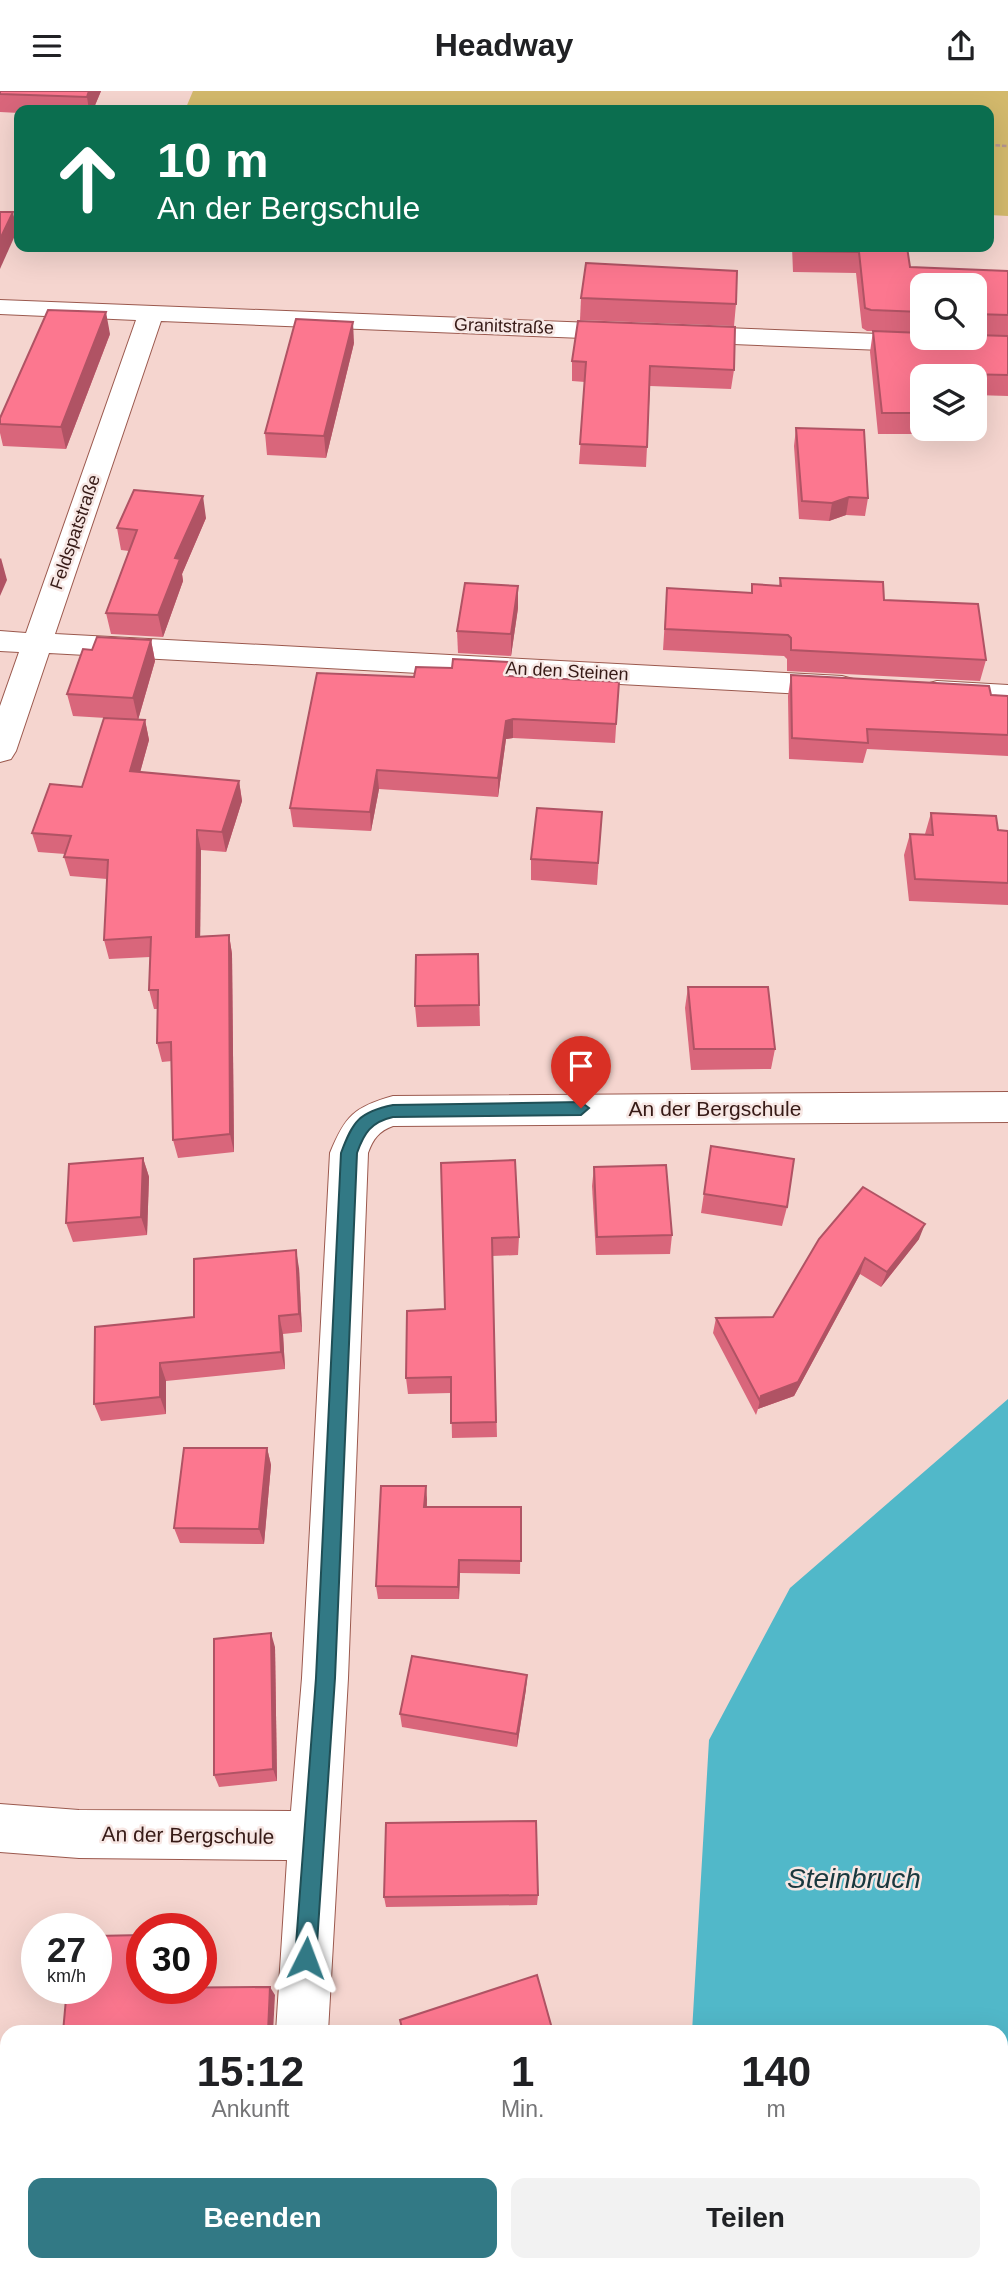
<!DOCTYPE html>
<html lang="de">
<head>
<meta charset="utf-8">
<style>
	:root { --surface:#fff; --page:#f2f2f2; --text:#202124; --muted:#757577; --accent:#327985 }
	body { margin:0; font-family:Helvetica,sans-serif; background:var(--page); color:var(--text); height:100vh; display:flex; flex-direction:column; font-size:26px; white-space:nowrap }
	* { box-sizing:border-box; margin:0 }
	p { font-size:23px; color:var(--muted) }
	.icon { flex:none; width:38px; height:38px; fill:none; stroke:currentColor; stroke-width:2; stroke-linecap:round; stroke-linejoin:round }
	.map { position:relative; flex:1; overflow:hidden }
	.sheet { position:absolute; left:0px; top:1934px; width:1008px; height:247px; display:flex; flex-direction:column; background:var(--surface); border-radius:21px 21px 0 0; box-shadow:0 7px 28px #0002 }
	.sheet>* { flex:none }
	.banner { position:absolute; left:14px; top:14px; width:980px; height:147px; border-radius:14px; box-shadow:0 7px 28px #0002; background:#0b6e4f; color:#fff; overflow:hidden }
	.controls { position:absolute; left:910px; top:182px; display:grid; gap:14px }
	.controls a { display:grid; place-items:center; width:77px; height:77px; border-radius:14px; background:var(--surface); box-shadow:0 7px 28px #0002; font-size:35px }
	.speed { position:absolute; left:21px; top:1822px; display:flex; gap:14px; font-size:35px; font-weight:700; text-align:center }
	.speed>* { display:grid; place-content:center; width:91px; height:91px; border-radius:50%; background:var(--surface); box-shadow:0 7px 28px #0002; line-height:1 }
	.speed small { font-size:18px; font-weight:400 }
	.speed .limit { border:10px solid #d22; background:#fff; color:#111 }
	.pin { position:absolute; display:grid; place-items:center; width:60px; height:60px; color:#fff; margin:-72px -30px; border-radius:50% 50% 50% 0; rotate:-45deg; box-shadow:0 0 7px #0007 }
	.pin .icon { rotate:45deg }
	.me { position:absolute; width:77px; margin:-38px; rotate:3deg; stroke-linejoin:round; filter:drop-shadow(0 0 5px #0008) }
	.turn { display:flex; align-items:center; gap:24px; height:147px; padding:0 28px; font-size:32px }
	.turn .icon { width:91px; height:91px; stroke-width:2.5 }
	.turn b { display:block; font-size:49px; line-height:60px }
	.eta { display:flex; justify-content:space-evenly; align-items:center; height:119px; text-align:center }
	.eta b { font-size:42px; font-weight:700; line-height:49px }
	.cta { display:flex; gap:14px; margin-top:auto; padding:14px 28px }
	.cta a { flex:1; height:80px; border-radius:14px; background:var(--accent); color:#fff; font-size:28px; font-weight:700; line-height:80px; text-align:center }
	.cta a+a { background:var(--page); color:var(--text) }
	header { display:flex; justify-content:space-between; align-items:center; height:91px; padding:0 28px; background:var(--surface); font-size:32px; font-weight:700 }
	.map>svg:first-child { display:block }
	.green { fill:#d3b96c }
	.water { fill:#51b8c9 }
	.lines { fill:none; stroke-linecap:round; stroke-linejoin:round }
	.minor-casing { stroke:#9b594e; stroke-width:2 }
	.path { stroke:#b49590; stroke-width:2.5; stroke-dasharray:4.5 2; stroke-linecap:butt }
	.minor { fill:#fff; fill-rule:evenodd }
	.wall { fill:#d9667b }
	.shaded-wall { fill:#b05364 }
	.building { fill:#fc778f; stroke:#b05364; stroke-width:2 }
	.route { fill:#327985; stroke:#204f56; stroke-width:2 }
	.labels { text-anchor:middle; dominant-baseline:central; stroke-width:5; stroke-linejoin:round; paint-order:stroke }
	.far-street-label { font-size:18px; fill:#361a16; stroke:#f7e7e4 }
	.street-label { font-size:21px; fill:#361a16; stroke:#f7e7e4 }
	.near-water-label { font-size:28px; font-style:italic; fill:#19383e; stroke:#f7e7e4 }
</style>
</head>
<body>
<header><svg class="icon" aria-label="menu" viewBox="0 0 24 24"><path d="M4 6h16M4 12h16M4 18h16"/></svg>Headway<svg class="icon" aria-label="share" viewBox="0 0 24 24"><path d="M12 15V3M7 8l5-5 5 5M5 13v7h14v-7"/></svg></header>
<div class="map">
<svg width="1008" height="2180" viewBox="0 0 1008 2180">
	<rect width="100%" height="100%" fill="#f5d5cf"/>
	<polygon class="green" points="193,0 1008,0 1008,125 989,124 989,19 185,19"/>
	<polygon class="water" points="1008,1308 1008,2180 888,2180 883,2174 1001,2174 1001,1941 692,1941 709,1649 790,1497"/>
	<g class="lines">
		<defs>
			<g id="minor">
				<polygon points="0,209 1008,248 1008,264 161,230 55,543 842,585 853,588 857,595 853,602 842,605 49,562 16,660 11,668 0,671 0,615 19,561 0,560 0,540 26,542 136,229 0,223"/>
				<polygon points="937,590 1008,594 1008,614 926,607 922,600 926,593"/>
				<path d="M 1008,1001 L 1008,1031 L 393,1035 C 379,1040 373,1048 368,1062 L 348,1587 L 328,1941 L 276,1941 L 287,1769 L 79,1767 L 0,1761 L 0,1713 L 79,1719 L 291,1720 L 302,1587 L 330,1062 C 345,1025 354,1016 393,1005 Z"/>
				<rect x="263" y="2174" width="56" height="6"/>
			</g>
		</defs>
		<use href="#minor" class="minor-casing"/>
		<polyline class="path" points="989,54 1008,55"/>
		<use href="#minor" class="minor"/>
	</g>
	<g class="wall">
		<polygon points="0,0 101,0 93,19 19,19 19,22 0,21"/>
		<polygon points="792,156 907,156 910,176 1008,180 1008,245 975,244 975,194 922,194 922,242 1008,245 1008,305 975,304 975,285 922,285 923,338 922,343 878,343 870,261 873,240 867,240 862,237 856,182 793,181"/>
		<polygon points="581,207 736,213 734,235 580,229"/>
		<polygon points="110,243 66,358 3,355 0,342 0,327"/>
		<polygon points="354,252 326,367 267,364 265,342"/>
		<polygon points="572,270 734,279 731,298 650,295 646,376 579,373 585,291 572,290"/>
		<polygon points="796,337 868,407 865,425 846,424 829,430 799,428 794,355"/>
		<polygon points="206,427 182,483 183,490 163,546 111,543 106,522 129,460 121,459 117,437"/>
		<polygon points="780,487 884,509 986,569 980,590 787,580 787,568 784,565 663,559 667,497 751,502 752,493 779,495"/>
		<polygon points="518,517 511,565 458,562 457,540"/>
		<polygon points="151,549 155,570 138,629 73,625 67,603 92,559"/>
		<polygon points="791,584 1008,605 1008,665 867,658 863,672 789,668 788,605"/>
		<polygon points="508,586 619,591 615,652 513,647 506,648 498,706 379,698 371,740 293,736 290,717"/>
		<polygon points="145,629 149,649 140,681 239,690 242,710 226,761 201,759 200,845 229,844 232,863 234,1061 178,1067 173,1049 172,970 162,971 157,952 158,918 154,918 149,899 150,866 109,868 104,849 107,788 70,785 64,766 65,763 38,761 32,742 82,696"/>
		<polygon points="602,721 597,794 531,789 531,768"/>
		<polygon points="931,722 998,739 1008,740 1008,814 909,810 904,764 910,743 925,743"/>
		<polygon points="478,863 480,935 417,936 415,915"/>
		<polygon points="688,896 775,958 771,978 691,979 685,917"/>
		<polygon points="711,1055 787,1116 782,1135 701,1122"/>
		<polygon points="143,1067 149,1086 147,1144 73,1151 66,1132"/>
		<polygon points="441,1072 519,1146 518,1164 492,1165 497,1346 452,1347 451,1302 408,1303 406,1287 445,1218"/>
		<polygon points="594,1076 672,1144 670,1163 596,1164 592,1095"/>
		<polygon points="819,1148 919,1148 881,1196 860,1183 794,1305 758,1318 756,1324 713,1242 716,1227 773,1226"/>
		<polygon points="299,1177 302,1241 283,1243 285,1278 166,1290 166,1323 101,1330 94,1313 194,1226"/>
		<polygon points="267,1357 271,1374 264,1453 180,1452 174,1437"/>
		<polygon points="426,1395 427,1416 521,1416 520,1483 460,1482 459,1508 378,1508 376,1495"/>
		<polygon points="275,1556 277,1690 219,1696 214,1684"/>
		<polygon points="527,1584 526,1598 517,1656 402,1636 400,1623"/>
		<polygon points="538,1804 537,1814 386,1816 384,1806"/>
	</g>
	<g class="shaded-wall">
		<polygon points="89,0 101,0 93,19 89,19 87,6"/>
		<polygon points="13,121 17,140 0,178 0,148"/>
		<polygon points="106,221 110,243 66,358 61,336"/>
		<polygon points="353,231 354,252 326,367 324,345"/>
		<polygon points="203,405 206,427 182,483 183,490 163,546 158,524 175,467"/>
		<polygon points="849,406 846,424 829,430 832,412"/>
		<polygon points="1,467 7,489 0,505 0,468"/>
		<polygon points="518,495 518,517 511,565 511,543"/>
		<polygon points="151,549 155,570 138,629 133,607"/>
		<polygon points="513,628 513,647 506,648 498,706 498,687 506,630"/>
		<polygon points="145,629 149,649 135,700 130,680"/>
		<polygon points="377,679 379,698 371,740 370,721"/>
		<polygon points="239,690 242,710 226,761 222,741"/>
		<polygon points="197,739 201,759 200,865 196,846"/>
		<polygon points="229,844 232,863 234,1061 230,1043"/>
		<polygon points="143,1067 149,1086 147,1144 141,1126"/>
		<polygon points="925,1133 919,1148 881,1196 887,1181"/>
		<polygon points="296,1159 299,1177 302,1241 299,1223"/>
		<polygon points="865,1167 860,1183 794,1305 758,1318 761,1305"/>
		<polygon points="279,1225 283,1243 285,1278 281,1261"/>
		<polygon points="160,1272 166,1290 166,1323 160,1306"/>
		<polygon points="267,1357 271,1374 264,1453 259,1438"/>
		<polygon points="426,1395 427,1409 426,1430 424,1416"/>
		<polygon points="459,1469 460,1482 459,1508 458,1496"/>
		<polygon points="271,1542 275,1556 277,1690 273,1678"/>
		<polygon points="527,1584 526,1598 517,1656 517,1643"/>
		<polygon points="270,1896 275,1904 273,1941 268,1941"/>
		<rect x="257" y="2174" width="3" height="6"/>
	</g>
	<g class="building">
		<polygon points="0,0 89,0 87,6 0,3"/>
		<polygon points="0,121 13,121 0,148"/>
		<polygon points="796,156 907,156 910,176 1008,180 1008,224 975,223 975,194 922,194 922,221 871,219 865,217 859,161 796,160"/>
		<polygon points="586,172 737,180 736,213 581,207"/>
		<polygon points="48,219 106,221 61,336 0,333 0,327"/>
		<polygon points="296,228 353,231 324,345 265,342"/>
		<polygon points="578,230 735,236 734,279 650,275 647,356 580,353 586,271 572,270"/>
		<polygon points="873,240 922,242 922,247 975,247 975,244 1008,245 1008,284 917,282 922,304 922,322 882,322"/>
		<polygon points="796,337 864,339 868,407 849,406 832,412 802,410"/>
		<polygon points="134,399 203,405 175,467 180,468 158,524 106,522 137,439 117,437"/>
		<polygon points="780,487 883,491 884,509 978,513 986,569 791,559 791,547 788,544 665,538 667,497 752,502 752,493 781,495"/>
		<polygon points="465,492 518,495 511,543 457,540"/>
		<polygon points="97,546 151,549 133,607 67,603 83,558 92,559"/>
		<polygon points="453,568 508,571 506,585 619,591 616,633 513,628 506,630 498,687 377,679 370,721 290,717 317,582 414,586 416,576 452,577"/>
		<polygon points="791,584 989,595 991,604 1008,605 1008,644 867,638 868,652 792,647"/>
		<polygon points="104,627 145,629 130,680 239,690 222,741 197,739 196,846 229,844 230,1043 173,1049 171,951 157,952 158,899 149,899 151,846 104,849 108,769 64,766 71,745 32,742 50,693 82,696"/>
		<polygon points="537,717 602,721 598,772 531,768"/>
		<polygon points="931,722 996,725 998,739 1008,740 1008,792 915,788 910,743 933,744"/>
		<polygon points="478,863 479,914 415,915 416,864"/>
		<polygon points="688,896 768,896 775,958 694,958"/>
		<polygon points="711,1055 794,1068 787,1116 704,1103"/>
		<polygon points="143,1067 141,1126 66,1132 69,1073"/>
		<polygon points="515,1069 519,1146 492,1147 496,1331 451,1332 451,1286 406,1287 407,1220 445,1218 441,1072"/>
		<polygon points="666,1074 672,1144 597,1146 594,1076"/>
		<polygon points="863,1096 925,1133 887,1181 865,1167 798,1291 761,1305 760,1310 716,1227 773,1226 819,1148"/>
		<polygon points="296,1159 299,1223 279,1225 281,1261 160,1272 160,1306 94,1313 95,1236 194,1226 194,1168"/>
		<polygon points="184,1357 267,1357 259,1438 174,1437"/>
		<polygon points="381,1395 426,1395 424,1416 521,1416 521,1470 459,1469 458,1496 376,1495"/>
		<polygon points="271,1542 273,1678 214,1684 214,1548"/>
		<polygon points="412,1565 527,1584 517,1643 400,1623"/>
		<polygon points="536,1730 538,1804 384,1806 386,1732"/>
		<polygon points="142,1844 142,1897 270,1896 268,1941 63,1941 67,1897 96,1897 96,1845"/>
		<polygon points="537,1884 553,1941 403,1941 400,1929"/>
		<rect x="193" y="2174" width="64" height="6"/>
		<polygon points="393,2174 541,2174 542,2180 394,2180"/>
	</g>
	<path class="route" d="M 581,1011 L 589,1017 L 581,1024 L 393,1026 C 371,1031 364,1042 357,1062 L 335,1587 L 316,1867 L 313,1874 L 306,1877 L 298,1874 L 295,1867 L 316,1587 L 341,1062 C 353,1030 359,1021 393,1014 Z"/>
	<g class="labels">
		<g class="far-street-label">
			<text transform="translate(504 235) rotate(2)">Granitstraße</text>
			<text transform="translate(75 441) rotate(-71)">Feldspatstraße</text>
			<text transform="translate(567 580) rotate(3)">An den Steinen</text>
		</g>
		<g class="street-label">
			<text x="715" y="1017">An der Bergschule</text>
			<text transform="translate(188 1744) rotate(1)">An der Bergschule</text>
		</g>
		<g class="near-water-label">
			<text x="854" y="1787">Steinbruch</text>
		</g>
	</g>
</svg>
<div class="controls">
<a><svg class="icon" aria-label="search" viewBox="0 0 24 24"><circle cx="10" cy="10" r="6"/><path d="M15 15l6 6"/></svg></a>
<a><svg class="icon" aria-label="layers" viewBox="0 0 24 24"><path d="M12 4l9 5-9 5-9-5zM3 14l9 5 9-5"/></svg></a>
</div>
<div class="speed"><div>27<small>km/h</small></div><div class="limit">30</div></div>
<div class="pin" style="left:581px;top:1017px;background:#d93025"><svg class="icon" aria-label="arrive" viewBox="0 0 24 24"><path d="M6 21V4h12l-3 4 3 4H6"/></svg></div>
<svg class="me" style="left:306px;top:1867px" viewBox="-20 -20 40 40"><path d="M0-17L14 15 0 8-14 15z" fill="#327985" stroke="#fff" stroke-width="4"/></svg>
<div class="banner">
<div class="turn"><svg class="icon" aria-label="ahead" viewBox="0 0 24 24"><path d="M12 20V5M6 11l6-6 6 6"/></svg><div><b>10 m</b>An der Bergschule</div></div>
</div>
<section class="sheet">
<div class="eta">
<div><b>15:12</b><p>Ankunft</p></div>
<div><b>1</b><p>Min.</p></div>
<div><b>140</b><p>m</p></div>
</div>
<div class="cta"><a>Beenden</a><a>Teilen</a></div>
</section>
</div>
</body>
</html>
